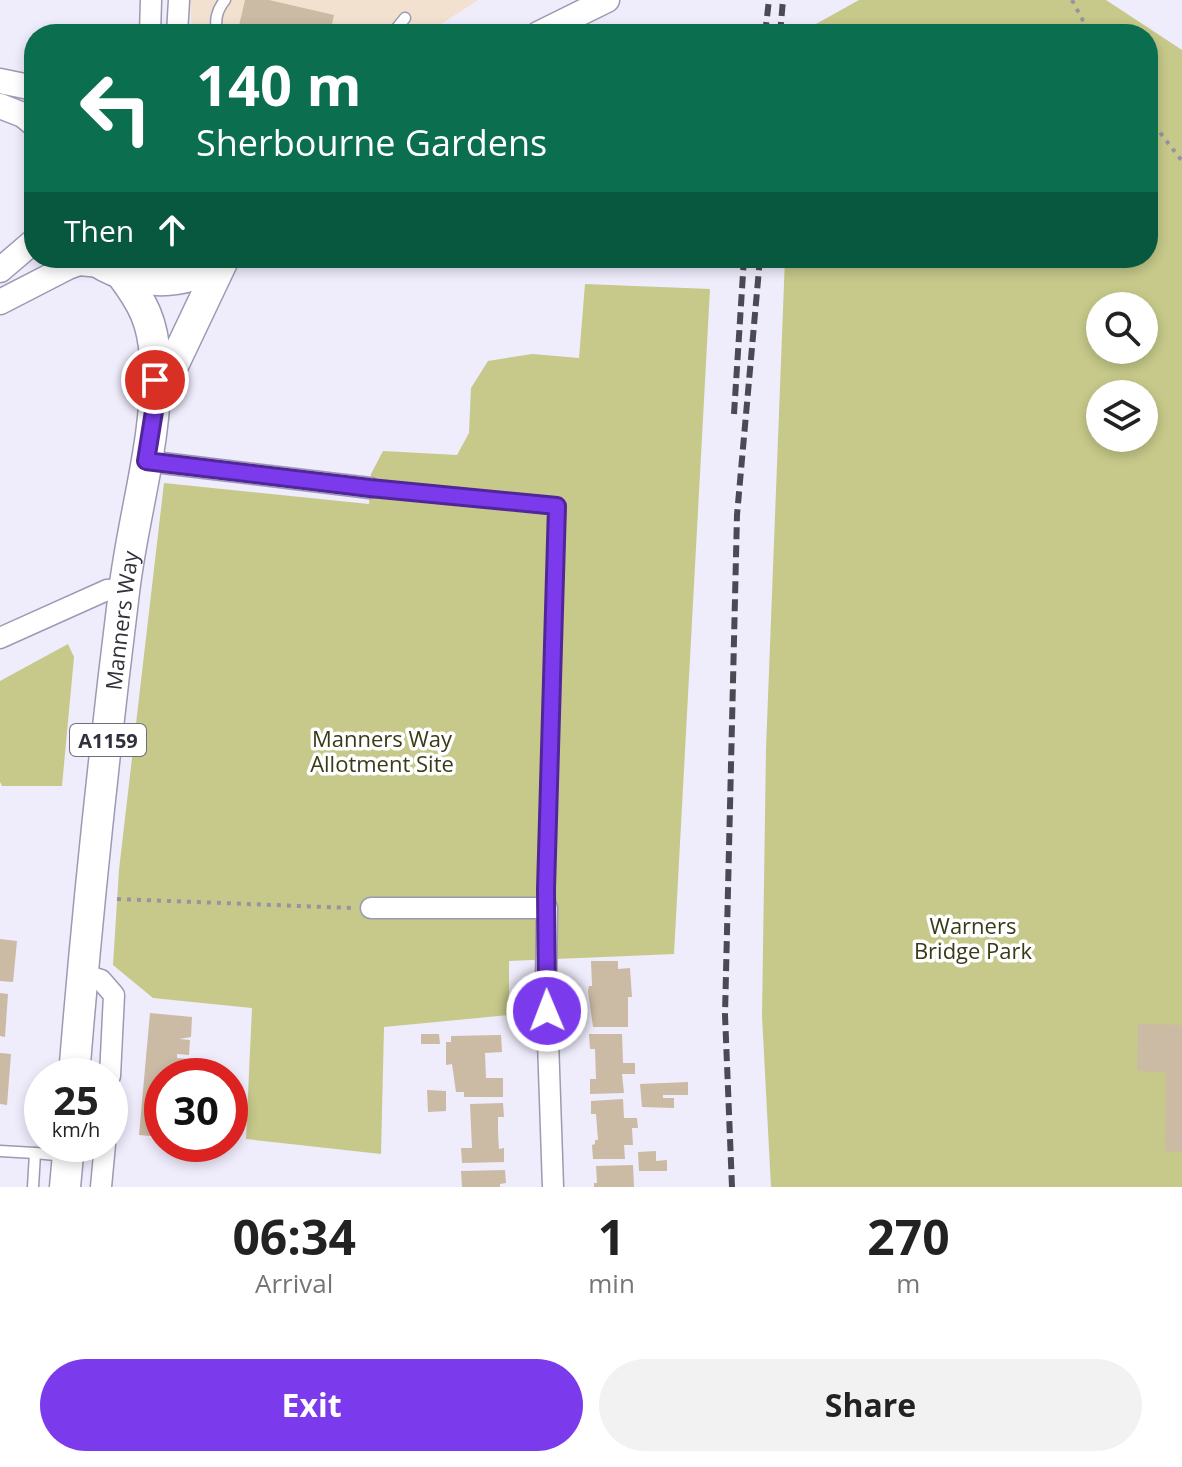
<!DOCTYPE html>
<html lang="en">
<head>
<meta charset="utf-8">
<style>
	:root { --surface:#fff; --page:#f2f2f2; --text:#222; --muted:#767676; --accent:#7c3aed }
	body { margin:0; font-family:"Open Sans",sans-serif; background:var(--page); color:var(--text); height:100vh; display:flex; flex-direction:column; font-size:30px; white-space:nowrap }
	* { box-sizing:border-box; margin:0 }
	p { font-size:26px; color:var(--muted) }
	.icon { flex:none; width:44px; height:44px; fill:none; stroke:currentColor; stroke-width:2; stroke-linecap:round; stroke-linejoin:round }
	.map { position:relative; height:1187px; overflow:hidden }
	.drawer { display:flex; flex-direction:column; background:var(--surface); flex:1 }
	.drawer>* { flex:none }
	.hud { position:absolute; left:24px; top:24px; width:1134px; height:244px; border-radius:32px; box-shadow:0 4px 12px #0003; background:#0b6e4f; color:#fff; overflow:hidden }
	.fabs { position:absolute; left:1086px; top:292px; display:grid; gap:16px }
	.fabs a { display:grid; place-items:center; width:72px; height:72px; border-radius:50%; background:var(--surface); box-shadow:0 4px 12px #0003; font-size:40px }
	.speed { position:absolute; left:24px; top:1058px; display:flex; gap:16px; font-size:40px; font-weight:700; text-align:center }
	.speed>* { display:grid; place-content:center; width:104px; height:104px; border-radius:50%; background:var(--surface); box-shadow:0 4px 12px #0003; line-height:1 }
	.speed small { font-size:20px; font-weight:400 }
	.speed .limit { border:12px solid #d22; background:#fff; color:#111 }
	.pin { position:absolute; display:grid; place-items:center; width:68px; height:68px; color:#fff; margin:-34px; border:4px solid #fff; border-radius:50%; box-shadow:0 2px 8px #0007 }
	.me { position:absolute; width:88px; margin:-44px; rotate:359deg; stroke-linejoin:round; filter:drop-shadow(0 0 6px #0008) }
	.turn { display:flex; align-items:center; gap:28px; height:168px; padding:0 40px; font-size:36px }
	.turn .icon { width:104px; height:104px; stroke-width:2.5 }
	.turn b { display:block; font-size:56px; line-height:68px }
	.then { display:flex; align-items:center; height:76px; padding:0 40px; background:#0003; gap:16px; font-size:30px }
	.eta { display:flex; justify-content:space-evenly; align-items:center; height:136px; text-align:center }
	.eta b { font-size:48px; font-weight:700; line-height:56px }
	.cta { display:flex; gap:16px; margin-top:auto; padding:16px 40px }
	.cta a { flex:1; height:92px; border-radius:48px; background:var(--accent); color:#fff; font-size:32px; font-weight:700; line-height:92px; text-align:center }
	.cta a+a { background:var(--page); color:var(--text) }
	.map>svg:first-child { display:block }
	.commercial { fill:#f3e1d0 }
	.green { fill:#c6c989; fill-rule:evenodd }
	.building { fill:#cbbaa4 }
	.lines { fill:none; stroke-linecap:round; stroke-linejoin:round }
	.service-casing { stroke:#9e99b2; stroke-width:13 }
	.minor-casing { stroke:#9e99b2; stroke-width:23 }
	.tertiary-casing { stroke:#9e99b2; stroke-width:27 }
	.primary-casing { stroke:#9e99b2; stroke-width:33 }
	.path { stroke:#9794a2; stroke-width:4; stroke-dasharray:4 6; stroke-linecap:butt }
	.service { stroke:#fff; stroke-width:10 }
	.minor { stroke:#fff; stroke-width:20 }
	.tertiary { stroke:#fff; stroke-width:24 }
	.primary { stroke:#fff; stroke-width:30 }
	.rail { stroke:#4c4954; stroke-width:6; stroke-dasharray:12 6; stroke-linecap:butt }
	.route-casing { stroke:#51269a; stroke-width:20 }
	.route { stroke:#7c3aed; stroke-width:14 }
	.labels { text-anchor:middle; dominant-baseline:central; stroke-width:7; stroke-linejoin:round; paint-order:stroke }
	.shield { fill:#fff; stroke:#706e76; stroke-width:2 }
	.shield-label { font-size:20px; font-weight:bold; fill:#33303b }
	.street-label { font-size:22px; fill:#33303b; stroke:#fff }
	.park-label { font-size:22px; fill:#393b16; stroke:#fff }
</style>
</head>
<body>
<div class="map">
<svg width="1182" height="1187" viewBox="0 0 1182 1187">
	<rect width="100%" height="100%" fill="#efecfc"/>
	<polygon class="commercial" points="190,0 478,0 426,34 192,34"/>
	<g class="green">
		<path d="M 859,0 L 1106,0 L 1182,50 L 1182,1187 L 771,1187 L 762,1016 L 766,749 L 785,258 L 1148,258 L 1148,34 L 798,34 ZM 1100,306 L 1144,306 L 1144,350 L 1100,350 ZM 1100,394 L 1144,394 L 1144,438 L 1100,438 Z"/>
		<polygon points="585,284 710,289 674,954 509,961 509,1015 384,1027 381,1154 246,1139 252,1008 153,998 113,965 119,870 164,483 369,504 371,474 383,451 457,455 469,433 471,388 488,361 532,354 579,358"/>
		<polygon points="68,644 74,657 62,786 2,786 0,782 0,681"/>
	</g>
	<g class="building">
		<polygon points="245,0 269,0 334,15 331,29 348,34 237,34"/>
		<polygon points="0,939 17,941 13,982 0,981"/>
		<polygon points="591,961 618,961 618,969 630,968 632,997 628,997 628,1027 593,1027 588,991 589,986 592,986"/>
		<polygon points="0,993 8,994 5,1037 0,1036"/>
		<polygon points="150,1013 192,1017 191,1037 179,1039 190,1040 189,1055 177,1054 177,1058 192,1059 191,1075 162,1076 162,1137 139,1135"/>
		<polygon points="1138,1024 1182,1025 1182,1152 1165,1151 1166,1072 1137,1071"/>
		<polygon points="421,1034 439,1034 440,1044 421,1044"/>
		<polygon points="589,1034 622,1034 623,1063 635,1063 635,1074 622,1074 624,1093 590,1094 590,1079 596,1079 595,1049 590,1049"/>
		<polygon points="501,1035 502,1052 485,1053 486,1078 503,1078 503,1097 464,1097 464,1092 456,1092 452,1064 446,1065 446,1042 451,1042 451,1036"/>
		<polygon points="0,1053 11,1054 7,1105 0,1104"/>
		<polygon points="688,1082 688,1095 663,1095 663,1098 674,1098 674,1108 642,1107 640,1084"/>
		<polygon points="427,1090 446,1091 446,1111 428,1112"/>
		<polygon points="623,1099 624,1118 637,1118 638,1128 632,1128 633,1145 624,1145 625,1159 593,1159 592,1145 595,1144 595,1140 598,1140 596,1114 591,1114 591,1101"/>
		<polygon points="503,1103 504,1117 498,1117 498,1132 499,1149 504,1148 504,1162 462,1163 461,1148 472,1148 470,1104"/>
		<polygon points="656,1151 656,1161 667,1160 667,1171 639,1171 638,1152"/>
		<polygon points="633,1165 634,1187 594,1187 594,1183 597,1183 596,1166"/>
		<polygon points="505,1170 506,1183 500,1184 500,1187 462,1187 461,1171"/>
	</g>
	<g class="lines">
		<defs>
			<g id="service">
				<path d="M 217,34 C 215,20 216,11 225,0"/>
				<polyline points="392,34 405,18"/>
				<polyline points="370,488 557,506 547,908"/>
				<polyline points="0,1151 35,1153"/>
				<polyline points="33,1187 35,1153 66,1156"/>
			</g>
			<g id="minor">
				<polyline points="150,34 151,0"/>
				<polyline points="177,34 179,0"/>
				<polyline points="146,461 370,488"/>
				<polyline points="0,638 107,590 124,589"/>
				<polyline points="371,908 547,908 546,982 553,1187"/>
				<polyline points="82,974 101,980 114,995 110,1076"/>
				<polyline points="101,1187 105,1144"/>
			</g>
			<g id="tertiary">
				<polyline points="538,34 607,0"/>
				<polyline points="0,81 34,88"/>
				<polyline points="0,106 23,115 34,124"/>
				<polyline points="0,270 34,241"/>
				<polyline points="0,302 68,267 79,263 101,265"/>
			</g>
			<g id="primary">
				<path d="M 92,258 C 127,284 187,291 220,258"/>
				<polyline points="158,397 224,258"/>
				<path id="s1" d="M 74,1076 C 87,914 104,753 124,592 C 133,514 159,437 155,358 C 153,322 143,303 122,275"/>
				<polyline points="65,1187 69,1144"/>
			</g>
		</defs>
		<use href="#service" class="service-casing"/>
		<use href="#minor" class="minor-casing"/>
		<use href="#tertiary" class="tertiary-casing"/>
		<use href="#primary" class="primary-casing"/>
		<g class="path">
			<polyline points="1072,0 1090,34"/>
			<polyline points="1148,117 1182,161"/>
			<polyline points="117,899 352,908"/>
		</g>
		<use href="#service" class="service"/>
		<use href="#minor" class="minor"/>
		<use href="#tertiary" class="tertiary"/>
		<use href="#primary" class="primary"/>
		<g class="rail">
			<polyline points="765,34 769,0"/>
			<polyline points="780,34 783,0"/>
			<polyline points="734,414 744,258"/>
			<polyline points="732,1187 725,1015 737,515 760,258"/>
		</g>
	</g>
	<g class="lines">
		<defs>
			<polyline id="route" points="155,380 155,405 146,461 370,488 557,506 546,889 547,1011"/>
		</defs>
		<use href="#route" class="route-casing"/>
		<use href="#route" class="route"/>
	</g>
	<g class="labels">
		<rect class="shield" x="70" y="724" width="76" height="32" rx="6"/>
		<g class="shield-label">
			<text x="108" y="740">A1159</text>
		</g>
		<g class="street-label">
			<text stroke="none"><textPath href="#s1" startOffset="458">Manners Way</textPath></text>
		</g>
		<g class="park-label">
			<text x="382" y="738">Manners Way<tspan x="382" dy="25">Allotment Site</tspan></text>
			<text x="973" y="925">Warners<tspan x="973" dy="25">Bridge Park</tspan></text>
		</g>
	</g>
</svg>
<div class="fabs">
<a><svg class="icon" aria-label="search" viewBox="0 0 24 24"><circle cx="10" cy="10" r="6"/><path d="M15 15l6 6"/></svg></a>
<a><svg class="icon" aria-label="layers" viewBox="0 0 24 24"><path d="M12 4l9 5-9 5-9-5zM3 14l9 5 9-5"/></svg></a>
</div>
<div class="speed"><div>25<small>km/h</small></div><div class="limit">30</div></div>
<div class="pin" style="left:155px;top:380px;background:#d93025"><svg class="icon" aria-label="arrive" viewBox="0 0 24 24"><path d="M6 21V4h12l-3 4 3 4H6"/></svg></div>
<svg class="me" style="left:547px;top:1011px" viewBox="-20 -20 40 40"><circle r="17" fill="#7c3aed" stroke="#fff" stroke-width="3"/><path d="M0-11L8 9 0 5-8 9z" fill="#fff"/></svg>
<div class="hud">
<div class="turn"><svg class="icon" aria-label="left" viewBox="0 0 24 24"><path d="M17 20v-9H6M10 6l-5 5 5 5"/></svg><div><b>140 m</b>Sherbourne Gardens</div></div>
<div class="then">Then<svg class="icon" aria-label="ahead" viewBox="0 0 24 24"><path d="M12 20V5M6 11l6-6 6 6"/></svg></div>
</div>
</div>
<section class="drawer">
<div class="eta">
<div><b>06:34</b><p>Arrival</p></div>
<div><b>1</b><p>min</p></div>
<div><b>270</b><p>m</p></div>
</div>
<div class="cta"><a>Exit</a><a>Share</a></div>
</section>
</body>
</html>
